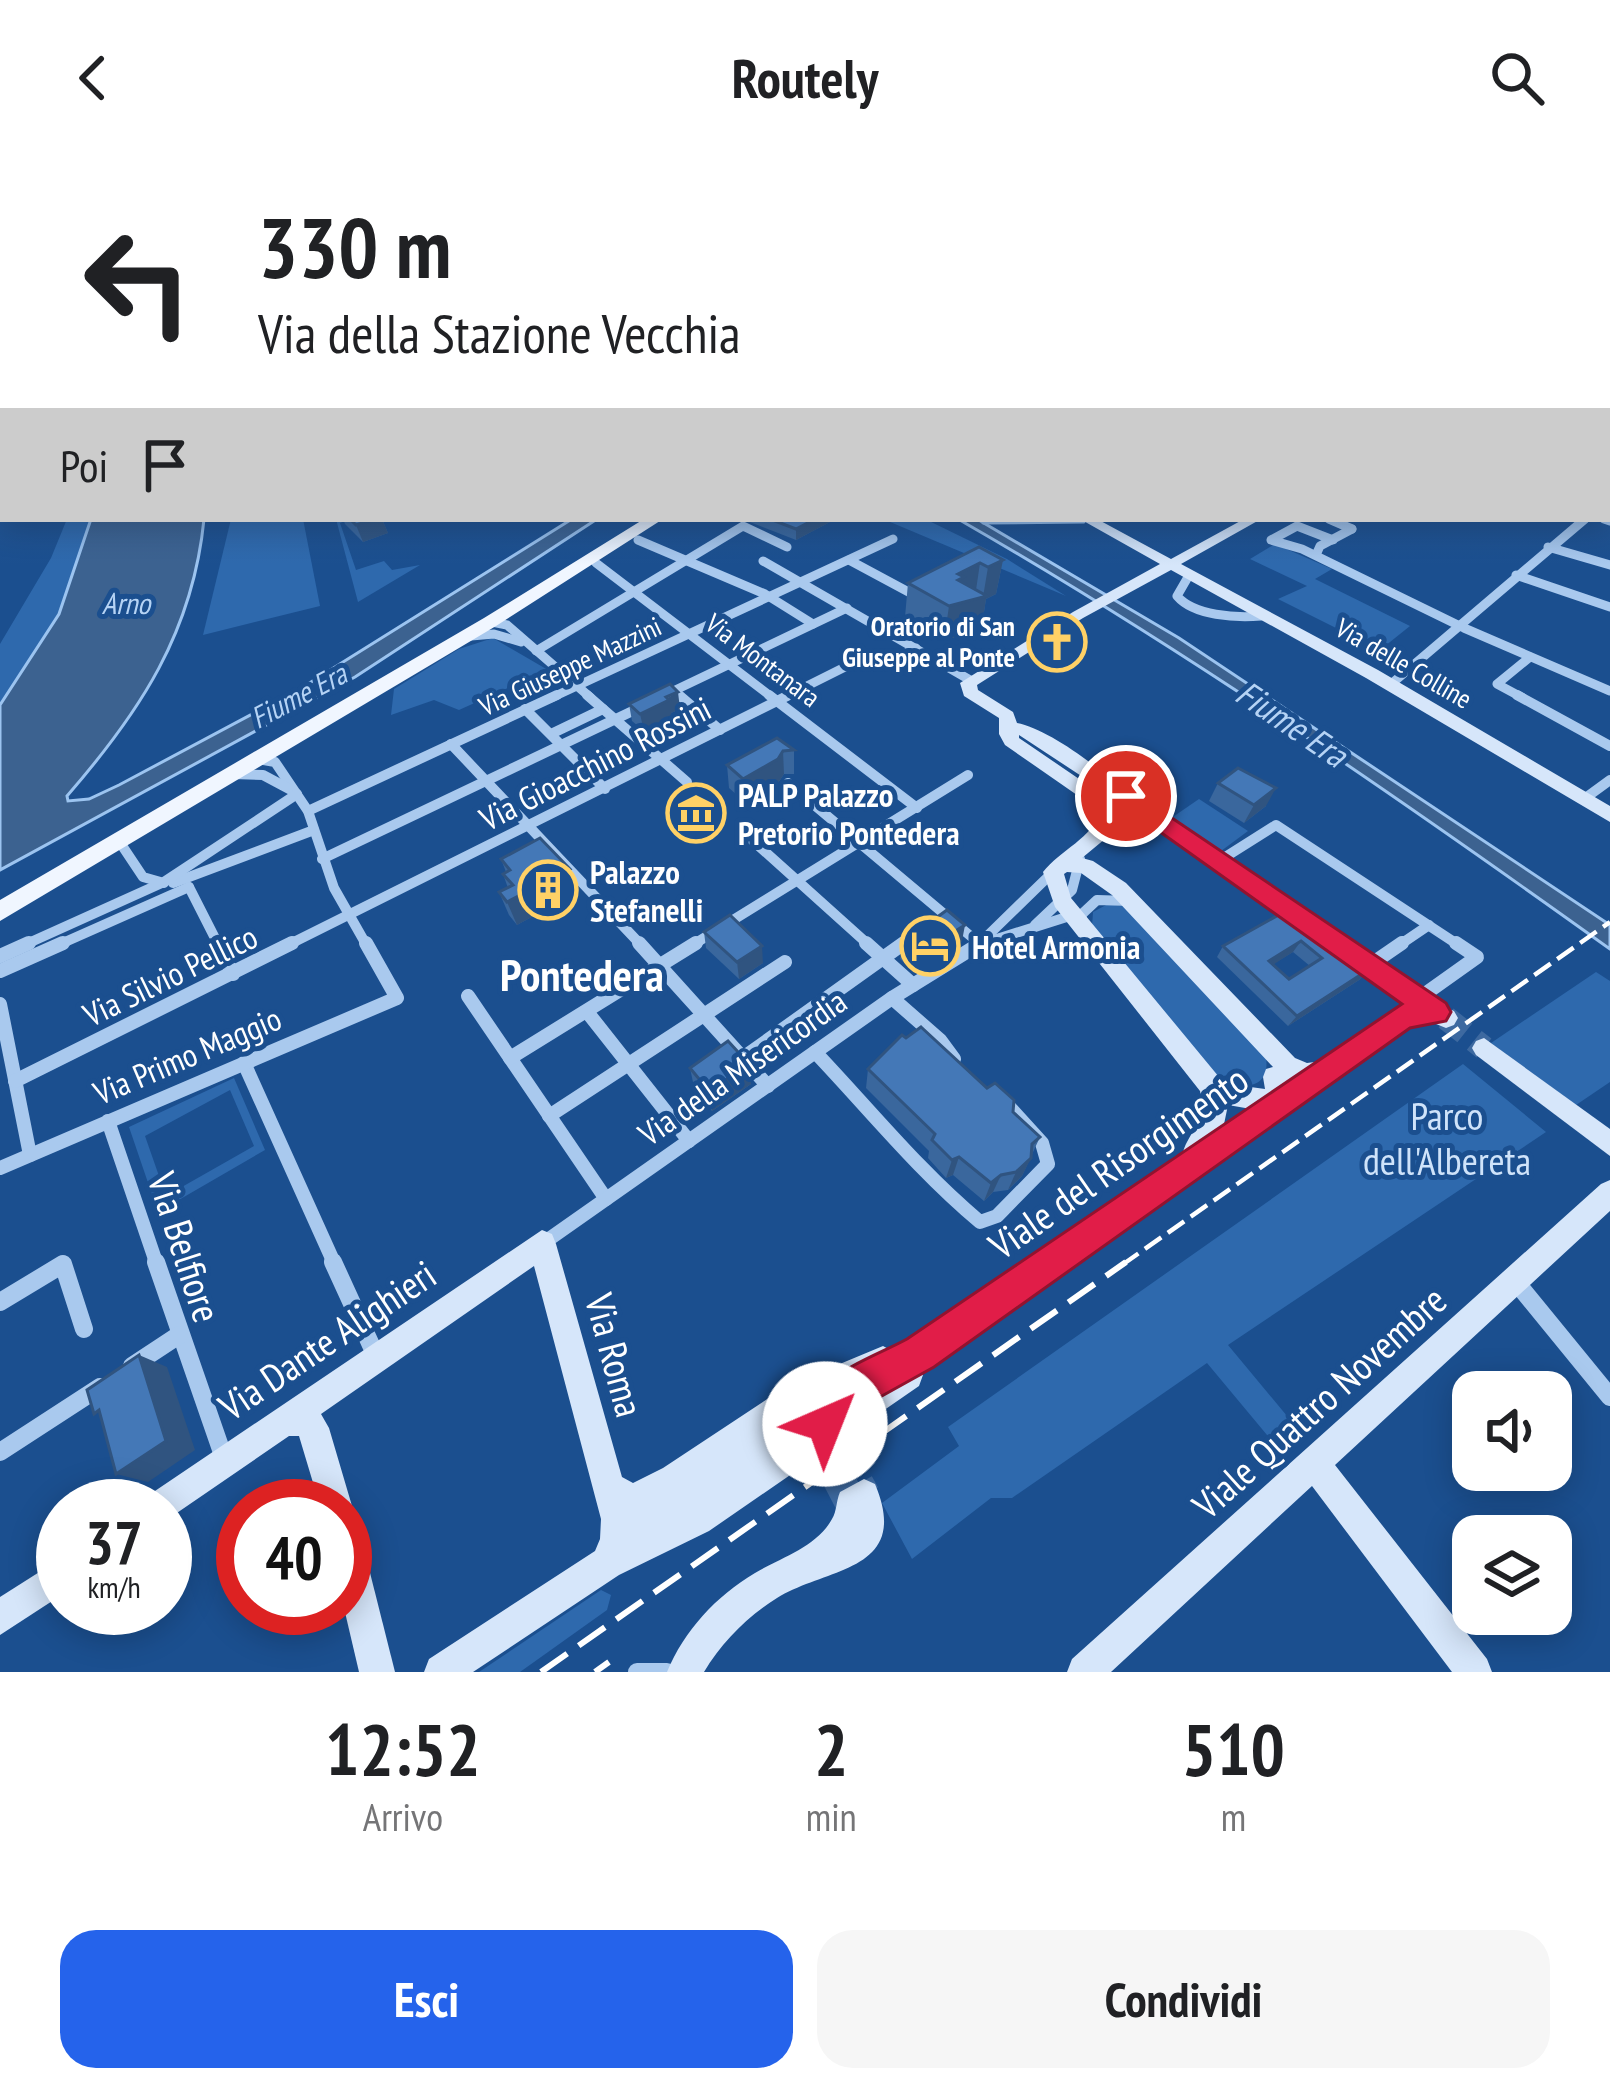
<!DOCTYPE html>
<html lang="it">
<head>
<meta charset="utf-8">
<style>
	:root { --surface:#fff; --page:#f6f6f6; --text:#202124; --muted:#757577; --accent:#2563eb }
	body { margin:0; font-family:"PT Sans Narrow",sans-serif; background:var(--page); color:var(--text); height:100vh; display:flex; flex-direction:column; font-size:45px; white-space:nowrap }
	* { box-sizing:border-box; margin:0 }
	p { font-size:39px; color:var(--muted) }
	.icon { flex:none; width:66px; height:66px; fill:none; stroke:currentColor; stroke-width:2; stroke-linecap:round; stroke-linejoin:round }
	.map { position:relative; height:1516px; overflow:hidden }
	.details { display:flex; flex-direction:column; background:var(--surface); flex:1 }
	.details>* { flex:none }
	.hud { position:absolute; left:0px; top:0px; width:1611px; height:366px; box-shadow:0 6px 30px #0003; background:#fff; color:var(--text); overflow:hidden }
	.tools { position:absolute; left:1452px; top:1215px; display:grid; gap:24px }
	.tools a { display:grid; place-items:center; width:120px; height:120px; border-radius:24px; background:var(--surface); box-shadow:0 6px 30px #0003; font-size:60px }
	.speed { position:absolute; left:36px; top:1323px; display:flex; gap:24px; font-size:60px; font-weight:700; text-align:center }
	.speed>* { display:grid; place-content:center; width:156px; height:156px; border-radius:50%; background:var(--surface); box-shadow:0 6px 30px #0003; line-height:1 }
	.speed small { font-size:30px; font-weight:400 }
	.speed .limit { border:18px solid #d22; background:#fff; color:#111 }
	.pin { position:absolute; display:grid; place-items:center; width:102px; height:102px; color:#fff; margin:-51px; border:6px solid #fff; border-radius:50%; box-shadow:0 3px 12px #0007 }
	.me { position:absolute; width:132px; margin:-66px; rotate:44deg; stroke-linejoin:round; filter:drop-shadow(0 0 9px #0008) }
	.turn { display:flex; align-items:center; gap:42px; height:252px; padding:0 60px; font-size:54px }
	.turn .icon { width:156px; height:156px; stroke-width:2.5 }
	.turn b { display:block; font-size:84px; line-height:102px }
	.then { display:flex; align-items:center; height:114px; padding:0 60px; background:#0003; gap:24px; font-size:45px }
	.eta { display:flex; justify-content:space-evenly; align-items:center; height:204px; text-align:center }
	.eta b { font-size:72px; font-weight:600; line-height:84px }
	.primary-button { display:flex; gap:24px; margin-top:auto; padding:24px 60px }
	.primary-button a { flex:1; height:138px; border-radius:36px; background:var(--accent); color:#fff; font-size:48px; font-weight:600; line-height:138px; text-align:center }
	.primary-button a+a { background:var(--page); color:var(--text) }
	header { display:flex; justify-content:space-between; align-items:center; height:156px; padding:0 60px; background:var(--surface); font-size:54px; font-weight:600 }
	.map>svg:first-child { display:block }
	.green { fill:#2e69ad; fill-rule:evenodd }
	.water { fill:#3c6290; stroke:#9cc4f0; stroke-width:3 }
	.lines { fill:none; stroke-linecap:round; stroke-linejoin:round }
	.stream { stroke:#9cc4f0; stroke-width:3 }
	.secondary-tunnel-far1 { stroke:#3d69a0; stroke-width:24; stroke-dasharray:24 12; stroke-linecap:butt }
	.secondary-tunnel { stroke:#3d69a0; stroke-width:32; stroke-dasharray:32 15; stroke-linecap:butt }
	.street-far3 { stroke:#a9c9ee; stroke-width:9 }
	.street-far2 { stroke:#a9c9ee; stroke-width:10 }
	.street-far1 { stroke:#a9c9ee; stroke-width:14 }
	.street { stroke:#a9c9ee; stroke-width:18 }
	.secondary { fill:#d6e6fa; fill-rule:evenodd }
	.primary { fill:#f0f6ff; fill-rule:evenodd }
	.rail-far1 { stroke:#fff; stroke-width:4.5; stroke-dasharray:20 8; stroke-linecap:butt }
	.rail { stroke:#fff; stroke-width:6; stroke-dasharray:32 14; stroke-linecap:butt }
	.wall { fill:#3a679d; fill-rule:evenodd }
	.shaded-wall { fill:#305480 }
	.building { fill:#4478b7; stroke:#305480; stroke-width:3; fill-rule:evenodd }
	.route { fill:#e11d48; stroke:#92132f; stroke-width:3 }
	.labels { text-anchor:middle; dominant-baseline:central; stroke-width:10; stroke-linejoin:round; paint-order:stroke }
	.far-poi-label { font-size:27px; font-weight:bold; fill:#fff; stroke:#1b4f8f; text-anchor:end }
	.far-street-label { font-size:27px; fill:#fff; stroke:#1b4f8f }
	.far-water-label { font-size:30px; font-style:italic; fill:#b5d3f5; stroke:#1b4f8f }
	.street-label { font-size:33px; fill:#fff; stroke:#1b4f8f }
	.poi-label { font-size:33px; font-weight:bold; fill:#fff; stroke:#1b4f8f; text-anchor:start }
	.water-label { font-size:36px; font-style:italic; fill:#b5d3f5; stroke:#1b4f8f }
	.near-park-label { font-size:39px; fill:#cfe3fa; stroke:#1b4f8f }
	.near-street-label { font-size:39px; fill:#fff; stroke:#1b4f8f }
	.district-label { font-size:45px; font-weight:bold; fill:#fff; stroke:#1b4f8f }
</style>
</head>
<body>
<header><svg class="icon" aria-label="back" viewBox="0 0 24 24"><path d="M15 5l-7 7 7 7"/></svg>Routely<svg class="icon" aria-label="search" viewBox="0 0 24 24"><circle cx="10" cy="10" r="6"/><path d="M15 15l6 6"/></svg></header>
<div class="map">
<svg width="1610" height="1516" viewBox="0 0 1610 1516">
	<rect width="100%" height="100%" fill="#1b4f8f"/>
	<g class="green">
		<polygon points="67,363 91,363 59,458 0,549 0,488 51,402"/>
		<polygon points="231,363 303,363 320,450 203,479"/>
		<polygon points="336,363 349,363 340,367 356,414 384,405 392,414 420,409 358,446"/>
		<polygon points="883,363 925,363 1007,403 1066,440"/>
		<polygon points="1275,388 1332,413 1315,423 1410,470 1380,494 1278,443 1307,430 1250,403"/>
		<polygon points="493,482 548,514 459,554 434,544 391,559 394,533 459,493"/>
		<polygon points="1199,643 1248,675 1217,698 1167,665"/>
		<path d="M 1108,748 L 1128,751 L 1266,901 C 1271,936 1239,933 1216,923 L 1092,771 L 1093,756 Z"/>
		<polygon points="1596,816 1610,825 1610,926 1576,949 1491,887"/>
		<polygon points="1463,908 1546,976 1228,1189 1297,1272 1277,1291 1207,1207 1012,1342 991,1342 912,1403 882,1347 959,1290 948,1271"/>
		<path d="M 234,922 L 265,994 L 158,1056 L 129,971 ZM 230,934 L 254,990 L 166,1040 L 145,980 Z"/>
		<polygon points="601,1434 611,1439 607,1454 520,1516 479,1516"/>
	</g>
	<g class="water">
		<path d="M 91,363 L 204,363 C 193,476 140,556 67,640 L 68,645 L 89,643 L 119,629 L 303,531 L 572,363 L 597,363 L 355,521 L 0,714 L 0,549 L 59,458 Z"/>
		<path d="M 958,363 L 977,363 L 1179,482 L 1610,769 L 1610,793 C 1399,642 1183,492 958,363 Z"/>
	</g>
	<g class="lines">
		<polyline class="stream" points="983,367 1084,366"/>
		<polyline class="secondary-tunnel-far1" points="1446,862 1484,892"/>
		<g class="secondary-tunnel">
			<polyline points="814,1276 851,1347"/>
			<polyline points="835,1287 864,1339"/>
		</g>
		<g class="street-far3">
			<polyline points="1329,363 1352,373"/>
			<polyline points="1604,363 1610,365"/>
			<polyline points="638,384 765,438 813,468"/>
			<polyline points="1333,384 1297,370 1271,384 1302,393 1464,472 1610,535"/>
			<polyline points="1548,391 1610,409"/>
			<polyline points="1316,399 1320,390 1352,373"/>
			<polyline points="849,404 916,440"/>
			<polyline points="763,405 970,524"/>
			<polyline points="596,407 773,542"/>
			<polyline points="1516,419 1610,451"/>
			<path d="M 1188,421 L 1177,440 C 1194,460 1236,462 1261,460"/>
			<polyline points="492,466 507,469 591,542"/>
			<polyline points="471,480 494,478 521,486"/>
			<polyline points="536,495 743,370 787,391"/>
			<polyline points="878,510 916,492"/>
			<polyline points="1390,529 1585,363"/>
			<polyline points="674,535 682,542"/>
			<polyline points="665,539 847,452"/>
			<polyline points="551,542 893,383"/>
			<polyline points="783,542 865,501"/>
			<polyline points="1523,542 1497,528 1530,501"/>
		</g>
		<g class="street-far2">
			<polyline points="587,539 687,626"/>
			<polyline points="679,539 720,574"/>
			<polyline points="769,539 917,652"/>
			<polyline points="1517,539 1610,590"/>
			<polyline points="525,553 605,633"/>
			<polyline points="551,578 603,553"/>
			<polyline points="451,588 642,790"/>
			<polyline points="258,603 275,606 308,655 334,732 367,790"/>
			<polyline points="233,618 263,619 293,635"/>
			<polyline points="788,627 980,788"/>
			<polyline points="1112,631 1341,790"/>
			<polyline points="1584,643 1610,624"/>
			<polyline points="308,655 557,539"/>
			<polyline points="741,674 870,790"/>
			<polyline points="119,685 143,721 164,727"/>
			<polyline points="322,703 641,551"/>
			<polyline points="1219,705 1276,669 1460,790"/>
			<polyline points="173,727 314,674"/>
			<polyline points="189,731 219,790"/>
			<polyline points="1035,769 1072,734 1080,703"/>
			<polyline points="1081,770 1082,758 1097,744 1129,745"/>
			<polyline points="981,788 1073,759"/>
			<polyline points="22,790 164,726 297,638"/>
			<polyline points="56,790 189,731"/>
			<polyline points="286,790 789,539"/>
			<polyline points="691,790 968,619"/>
			<polyline points="900,790 914,780"/>
			<polyline points="977,790 1053,716"/>
			<polyline points="1398,790 1429,769"/>
		</g>
		<g class="street-far1">
			<polyline points="217,787 233,818"/>
			<polyline points="639,787 768,930"/>
			<polyline points="866,787 913,829"/>
			<polyline points="1337,787 1435,855"/>
			<polyline points="0,800 29,787"/>
			<polyline points="1370,809 1402,787"/>
			<polyline points="0,815 63,787"/>
			<polyline points="468,840 606,1043"/>
			<polyline points="892,842 940,884 954,903"/>
			<polyline points="1418,843 1477,801 1456,787"/>
			<polyline points="0,848 30,999"/>
			<polyline points="588,857 689,985"/>
			<path d="M 815,896 C 870,954 919,1015 980,1066 L 997,1060 L 1048,1008 L 1042,987 L 1002,943"/>
			<polyline points="510,902 696,787"/>
			<polyline points="743,902 904,787"/>
			<polyline points="244,907 335,1109"/>
			<polyline points="15,925 292,787"/>
			<polyline points="549,960 785,806"/>
			<polyline points="108,965 157,1109"/>
			<polyline points="0,1012 397,842 366,787"/>
			<polyline points="542,1088 892,842 981,787"/>
		</g>
		<g class="street">
			<polyline points="156,1106 225,1305"/>
			<polyline points="333,1106 376,1200"/>
			<polyline points="1516,1126 1610,1241"/>
			<polyline points="0,1146 63,1108 84,1173"/>
			<polyline points="132,1210 179,1179"/>
			<polyline points="0,1296 100,1231"/>
			<polyline points="637,1516 667,1516"/>
		</g>
		<g class="secondary">
			<path d="M 1080,363 L 1097,363 L 1171,403 L 1244,363 L 1261,363 L 1181,408 L 1378,514 L 1610,650 L 1610,666 L 1366,522 L 1171,414 L 1083,462 L 977,529 L 978,534 L 1013,556 L 1017,567 C 1049,573 1110,617 1128,644 L 1123,668 L 1082,702 L 1093,705 L 1126,727 L 1295,902 L 1307,907 L 1322,905 L 1399,852 L 1427,844 L 1454,855 L 1458,862 L 1454,869 L 1446,872 L 1426,864 L 1413,867 L 921,1214 L 923,1219 L 919,1230 L 709,1375 L 619,1419 L 473,1516 L 424,1516 L 429,1503 L 595,1395 L 600,1383 L 601,1363 L 534,1110 L 321,1258 L 329,1272 L 352,1350 L 347,1361 L 345,1362 L 345,1350 L 320,1350 L 299,1280 L 289,1280 L 171,1361 L 165,1364 L 165,1350 L 144,1350 L 149,1339 L 542,1074 L 552,1078 L 556,1088 L 622,1321 L 633,1327 L 663,1312 L 787,1230 L 883,1190 L 894,1196 L 911,1187 L 1182,1000 C 1188,973 1208,969 1200,935 L 1055,751 L 1043,716 C 1059,695 1094,681 1100,655 L 1005,589 L 999,578 L 999,562 L 964,540 L 960,527 L 1073,456 L 1160,408 ZM 1019,579 L 1101,633 L 1107,642 L 1019,582 ZM 1067,716 L 1081,717 L 1112,739 L 1273,911 L 1266,913 L 1263,921 L 1265,933 L 1236,929 L 1219,921 L 1071,742 L 1064,718 ZM 1228,949 L 1251,953 L 1223,973 Z"/>
			<polygon points="1484,882 1610,973 1610,1000 1476,899 1472,892 1476,885"/>
			<polygon points="1610,1024 1610,1055 1335,1309 1487,1503 1492,1516 1452,1516 1312,1330 1111,1516 1067,1516 1072,1503 1601,1028"/>
			<path d="M 864,1323 L 875,1328 C 912,1416 827,1411 777,1442 C 747,1461 722,1486 704,1516 L 667,1516 C 684,1475 716,1440 755,1417 C 780,1402 817,1391 832,1363 C 837,1355 836,1345 840,1336 Z"/>
			<polygon points="345,1368 357,1373 362,1385 395,1516 359,1516 344,1452"/>
			<polygon points="63,1401 63,1438 0,1479 0,1441"/>
		</g>
		<polygon class="primary" points="644,363 663,363 496,470 0,765 0,744 484,462"/>
		<polyline class="rail-far1" points="1122,1109 1610,766"/>
		<g class="rail">
			<polyline points="541,1516 1126,1106"/>
			<polyline points="595,1516 609,1506"/>
		</g>
	</g>
	<g class="wall">
		<polygon points="343,363 382,363 388,377 363,386 345,368"/>
		<polygon points="742,363 830,363 830,366 796,384"/>
		<polygon points="979,391 1003,404 996,438 986,443 981,475 944,484 905,461 908,427"/>
		<polygon points="629,548 680,553 671,557 672,561 644,575 632,565"/>
		<polygon points="777,582 794,594 794,618 784,618 778,627 745,646 729,632 727,609"/>
		<polygon points="1218,627 1266,650 1244,667 1209,645"/>
		<polygon points="501,703 577,736 517,769 509,759 499,736 508,732 503,718 506,716"/>
		<path d="M 1291,752 L 1368,814 L 1359,824 L 1288,870 L 1217,801 L 1223,790 ZM 1293,796 L 1310,810 L 1289,823 L 1273,808 Z"/>
		<polygon points="704,776 763,807 739,823 706,792"/>
		<polygon points="962,785 914,815 900,803 903,786"/>
		<polygon points="690,912 751,928 712,955 694,931"/>
		<polygon points="868,913 987,932 1040,981 1022,1020 1008,1034 993,1036 984,1045 953,1019 946,1022 928,1002 929,995 866,932"/>
	</g>
	<g class="shaded-wall">
		<polygon points="375,363 382,363 388,377 363,386 356,369"/>
		<polygon points="815,363 830,363 830,366 796,384 796,373"/>
		<polygon points="1003,404 996,438 986,443 981,475 944,484 949,450 958,418 980,407 975,441 983,441 988,411"/>
		<polygon points="678,536 680,553 671,557 672,561 644,575 640,558"/>
		<polygon points="783,595 784,618 778,627 745,646 743,623"/>
		<polygon points="1276,632 1266,650 1244,667 1254,649"/>
		<polygon points="570,713 577,736 517,769 507,746"/>
		<polygon points="965,769 962,785 914,815 917,799"/>
		<polygon points="1301,785 1293,796 1262,816 1269,805"/>
		<polygon points="762,790 763,807 739,823 737,806"/>
		<polygon points="1368,814 1359,824 1288,870 1297,860"/>
		<polygon points="749,908 751,928 712,955 709,935"/>
		<polygon points="959,1001 953,1019 946,1022 952,1004"/>
		<polygon points="1031,1002 1022,1020 1008,1034 1016,1016"/>
		<polygon points="1001,1019 993,1036 984,1045 991,1027"/>
		<polygon points="139,1199 167,1211 195,1294 148,1326 116,1318"/>
	</g>
	<g class="building">
		<polygon points="350,363 375,363 356,369"/>
		<polygon points="770,363 815,363 796,373"/>
		<polygon points="979,391 1003,404 988,411 980,407 958,418 964,421 958,424 987,440 949,450 908,427"/>
		<polygon points="670,528 678,536 666,541 669,544 640,558 629,548"/>
		<polygon points="777,582 794,594 783,595 778,603 743,623 727,609"/>
		<polygon points="1238,612 1276,632 1254,649 1218,627"/>
		<polygon points="540,682 570,713 507,746 499,736 513,729 503,718 510,714 501,703"/>
		<path d="M 1291,752 L 1368,814 L 1297,860 L 1223,790 ZM 1301,785 L 1322,802 L 1289,823 L 1269,805 Z"/>
		<polygon points="947,754 965,769 917,799 903,786"/>
		<polygon points="730,759 762,790 737,806 704,776"/>
		<polygon points="921,871 987,932 995,927 1014,944 1013,956 1040,981 1032,988 1031,1002 1016,1016 1001,1019 991,1027 959,1001 952,1004 932,984 935,978 868,913 902,879 906,882"/>
		<polygon points="728,885 749,908 709,935 690,912"/>
		<polygon points="139,1199 166,1285 116,1318 99,1254 94,1258 87,1234"/>
	</g>
	<linearGradient id="sky" x2="0" y2="1"><stop stop-color="#0f2b4f"/><stop offset="0.48" stop-color="#39639b"/><stop offset="1" stop-color="#39639b" stop-opacity="0"/></linearGradient>
	<rect width="1610" height="409" fill="url(#sky)"/>
	<path class="route" d="M 1126,631 L 1446,847 L 1451,856 L 1446,865 L 1410,872 L 934,1211 L 853,1256 L 839,1283 L 825,1288 L 811,1283 C 788,1228 869,1204 907,1183 L 1402,848 L 1118,646 L 1114,640 Z"/>
	<defs>
		<symbol id="church-ring" viewBox="-11 -11 22 22"><circle r="9.5" fill="#1b4f8f" stroke="#ffd166" stroke-width="1.5"/><path d="M-1.2-6h2.4v3.5h3.3v2.4h-3.3V6h-2.4V-.1h-3.3v-2.4h3.3Z" fill="#ffd166"/></symbol>
		<symbol id="museum-ring" viewBox="-11 -11 22 22"><circle r="9.5" fill="#1b4f8f" stroke="#ffd166" stroke-width="1.5"/><path d="M0-6L6-3V-2H-6V-3ZM-5-1h2V3h-2ZM-1-1h2V3h-2ZM3-1h2V3H3ZM-6 4H6V6H-6Z" fill="#ffd166"/></symbol>
		<symbol id="building-ring" viewBox="-11 -11 22 22"><circle r="9.5" fill="#1b4f8f" stroke="#ffd166" stroke-width="1.5"/><path d="M-4-6H4V6H1V3H-1V6H-4ZM-2.5-4.3h1.7v1.8h-1.7ZM.8-4.3h1.7v1.8H.8ZM-2.5-1h1.7V.8h-1.7ZM.8-1h1.7V.8H.8Z" fill="#ffd166"/></symbol>
		<symbol id="hotel-ring" viewBox="-11 -11 22 22"><circle r="9.5" fill="#1b4f8f" stroke="#ffd166" stroke-width="1.5"/><path d="M-6-4.5h1.5V1H6V5H4.5V3h-9V5H-6ZM-4 0a1.8 1.8 0 1 1 3.6 0ZM.5 0V-2.5h3Q6-2.5 6 0Z" fill="#ffd166"/></symbol>
	</defs>
	<g fill-rule="evenodd">
		<use href="#church-ring" x="1024" y="453" width="66" height="66"/>
		<use href="#museum-ring" x="663" y="624" width="66" height="66"/>
		<use href="#building-ring" x="515" y="701" width="66" height="66"/>
		<use href="#hotel-ring" x="897" y="757" width="66" height="66"/>
	</g>
	<g class="labels">
		<g class="far-poi-label">
			<text x="1015" y="470">Oratorio di San<tspan x="1015" dy="31">Giuseppe al Ponte</tspan></text>
		</g>
		<g class="far-street-label">
			<text transform="translate(763 504) rotate(37)">Via Montanara</text>
			<text transform="translate(1404 507) rotate(30)">Via delle Colline</text>
			<text transform="translate(570 510) rotate(-25)">Via Giuseppe Mazzini</text>
		</g>
		<g class="far-water-label">
			<text x="126" y="446">Arno</text>
			<text transform="translate(298 539) rotate(-28)">Fiume Era</text>
		</g>
		<g class="street-label">
			<text transform="translate(595 607) rotate(-27)">Via Gioacchino Rossini</text>
			<text transform="translate(170 819) rotate(-26)">Via Silvio Pellico</text>
			<text transform="translate(187 899) rotate(-23)">Via Primo Maggio</text>
			<text transform="translate(742 911) rotate(-35)">Via della Misericordia</text>
		</g>
		<g class="poi-label">
			<text x="738" y="638">PALP Palazzo<tspan x="738" dy="38">Pretorio Pontedera</tspan></text>
			<text x="590" y="715">Palazzo<tspan x="590" dy="38">Stefanelli</tspan></text>
			<text x="972" y="790">Hotel Armonia</text>
		</g>
		<g class="water-label">
			<text transform="translate(1292 567) rotate(34)">Fiume Era</text>
		</g>
		<g class="near-park-label">
			<text x="1447" y="959">Parco<tspan x="1447" dy="45">dell'Albereta</tspan></text>
		</g>
		<g class="near-street-label">
			<text transform="translate(1118 1006) rotate(-35)">Viale del Risorgimento</text>
			<text transform="translate(185 1091) rotate(72)">Via Belfiore</text>
			<text transform="translate(327 1184) rotate(-34)">Via Dante Alighieri</text>
			<text transform="translate(615 1199) rotate(75)">Via Roma</text>
			<text transform="translate(1319 1246) rotate(-42)">Viale Quattro Novembre</text>
		</g>
		<g class="district-label">
			<text x="582" y="818">Pontedera</text>
		</g>
	</g>
</svg>
<div class="tools">
<a><svg class="icon" aria-label="sound" viewBox="0 0 24 24"><path d="M4 9h4l5-4v14l-5-4H4zM17 9q2 3 0 6"/></svg></a>
<a><svg class="icon" aria-label="layers" viewBox="0 0 24 24"><path d="M12 4l9 5-9 5-9-5zM3 14l9 5 9-5"/></svg></a>
</div>
<div class="speed"><div>37<small>km/h</small></div><div class="limit">40</div></div>
<div class="pin" style="left:1126px;top:640px;background:#d93025"><svg class="icon" aria-label="arrive" viewBox="0 0 24 24"><path d="M6 21V4h12l-3 4 3 4H6"/></svg></div>
<svg class="me" style="left:825px;top:1268px" viewBox="-20 -20 40 40"><circle r="19" fill="#fff"/><path d="M0-13L10 11 0 6-10 11z" fill="#e11d48"/></svg>
<div class="hud">
<div class="turn"><svg class="icon" aria-label="left" viewBox="0 0 24 24"><path d="M17 20v-9H6M10 6l-5 5 5 5"/></svg><div><b>330 m</b>Via della Stazione Vecchia</div></div>
<div class="then">Poi<svg class="icon" aria-label="arrive" viewBox="0 0 24 24"><path d="M6 21V4h12l-3 4 3 4H6"/></svg></div>
</div>
</div>
<section class="details">
<div class="eta">
<div><b>12:52</b><p>Arrivo</p></div>
<div><b>2</b><p>min</p></div>
<div><b>510</b><p>m</p></div>
</div>
<div class="primary-button"><a>Esci</a><a>Condividi</a></div>
</section>
</body>
</html>
